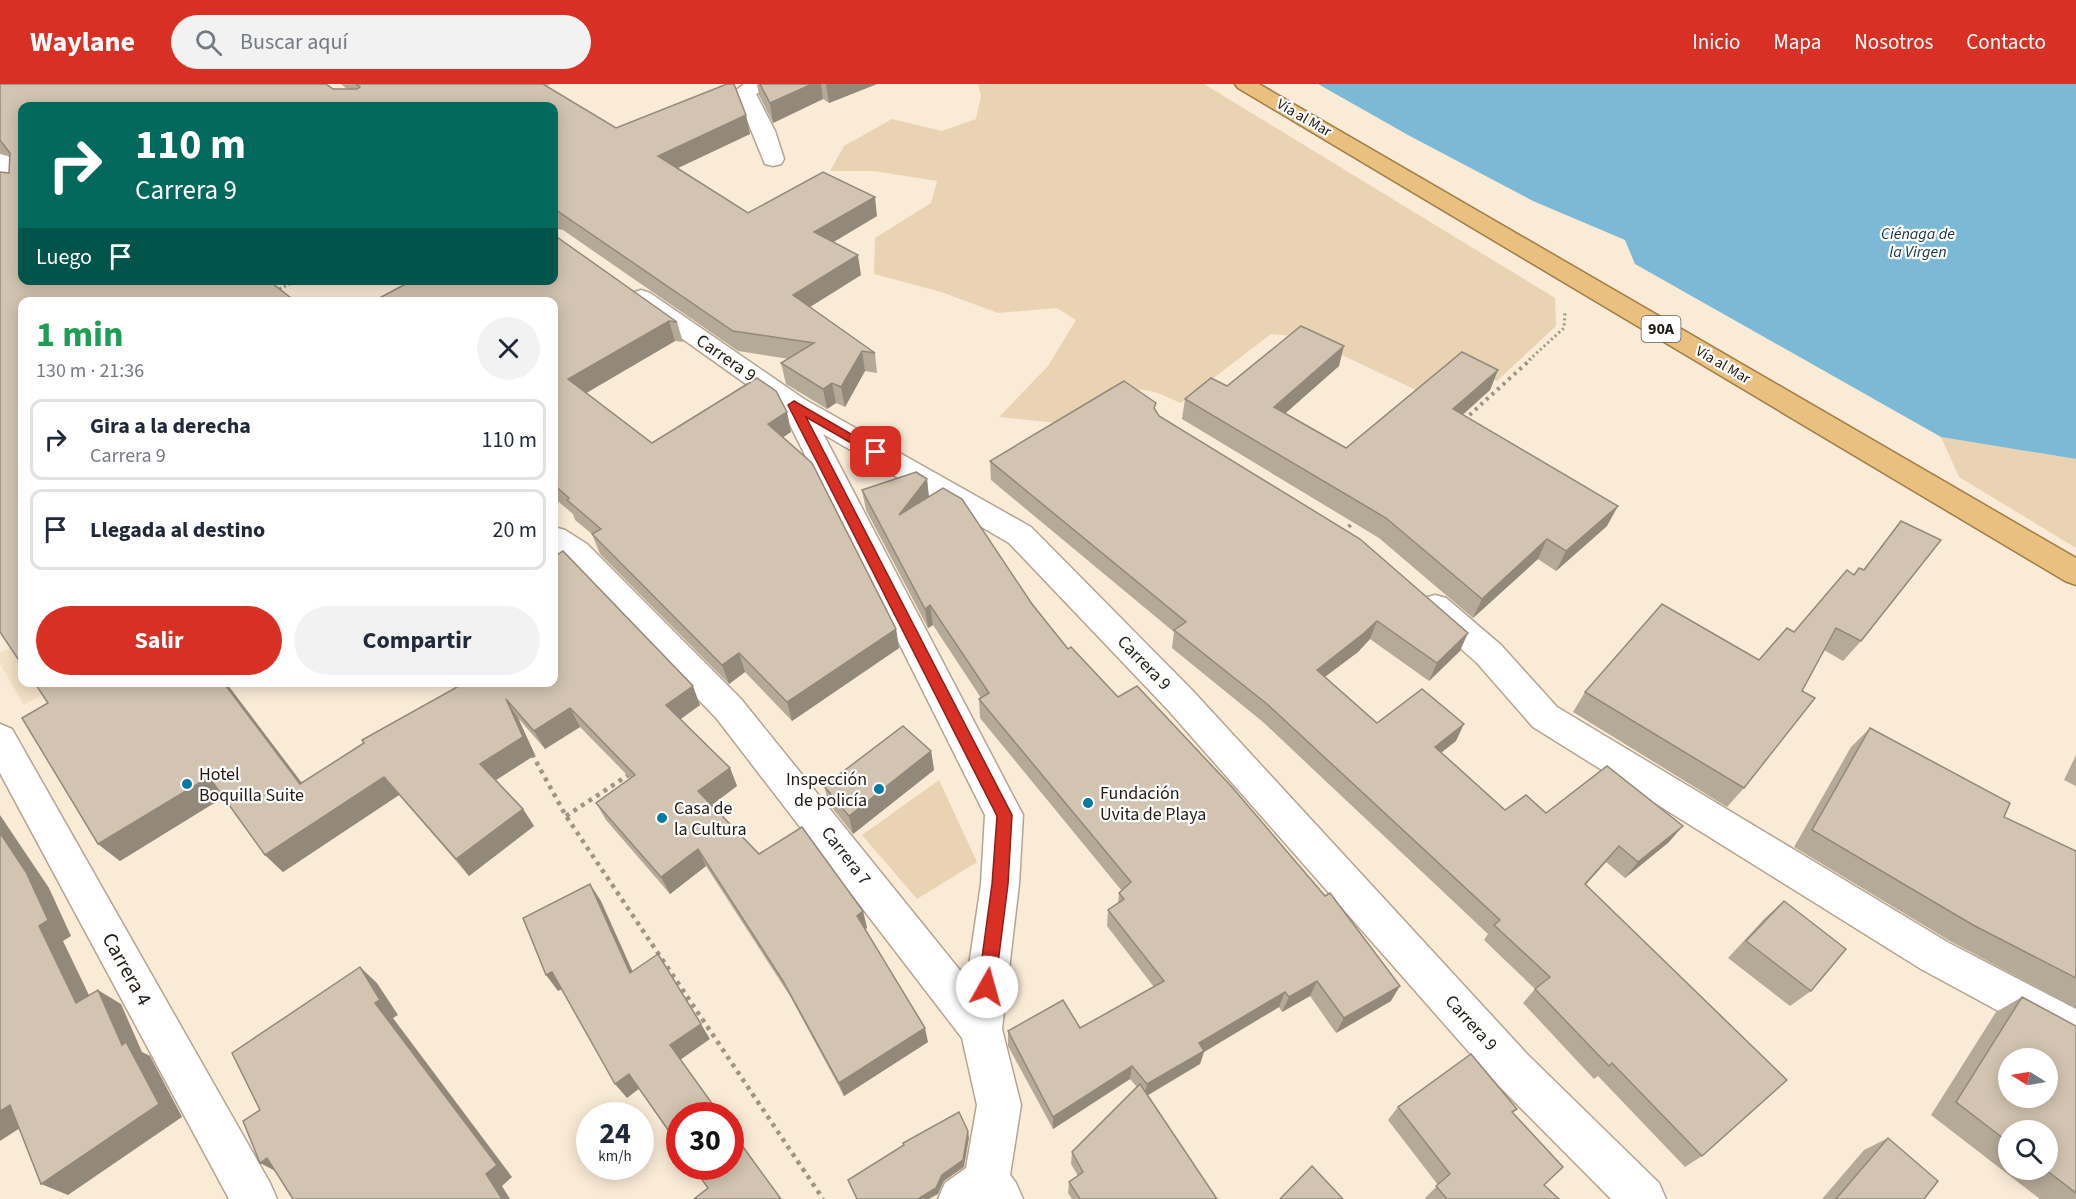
<!DOCTYPE html>
<html lang="es">
<head>
<meta charset="utf-8">
<style>
	:root { --surface:#fff; --page:#f2f2f3; --text:#1f2937; --muted:#747a83; --line:#e0e1e3; --accent:#d93025 }
	body { margin:0; font-family:"Source Sans 3",sans-serif; background:var(--page); color:var(--text); height:100vh; display:flex; flex-direction:column; font-size:22px; white-space:nowrap }
	* { box-sizing:border-box; margin:0 }
	p { font-size:20px; color:var(--muted) }
	.icon { flex:none; width:33px; height:33px; fill:none; stroke:currentColor; stroke-width:2; stroke-linecap:round; stroke-linejoin:round }
	.map { position:relative; flex:1; overflow:hidden }
	.drawer { position:absolute; left:18px; top:213px; width:540px; height:390px; display:flex; flex-direction:column; background:var(--surface); border-radius:12px; box-shadow:0 3px 15px #0003 }
	.drawer>* { flex:none }
	.top-card { position:absolute; left:18px; top:18px; width:540px; height:183px; border-radius:12px; box-shadow:0 3px 15px #0003; background:#00695c; color:#fff; overflow:hidden }
	.needle { width:39px; rotate:281deg }
	.fabs { position:absolute; left:1998px; top:964px; display:grid; gap:12px }
	.fabs a { display:grid; place-items:center; width:60px; height:60px; border-radius:50%; background:var(--surface); box-shadow:0 3px 15px #0003; font-size:30px }
	.speed { position:absolute; left:576px; top:1018px; display:flex; gap:12px; font-size:30px; font-weight:700; text-align:center }
	.speed>* { display:grid; place-content:center; width:78px; height:78px; border-radius:50%; background:var(--surface); box-shadow:0 3px 15px #0003; line-height:1 }
	.speed small { font-size:15px; font-weight:400 }
	.speed .limit { border:9px solid #d22; background:#fff; color:#111 }
	.pin { position:absolute; display:grid; place-items:center; width:51px; height:51px; color:#fff; margin:-26px; border-radius:12px; box-shadow:0 3px 9px #0006 }
	.me { position:absolute; width:66px; margin:-33px; rotate:7deg; stroke-linejoin:round; filter:drop-shadow(0 0 4px #0008) }
	.turn { display:flex; align-items:center; gap:21px; height:126px; padding:0 18px; font-size:27px }
	.turn .icon { width:78px; height:78px; stroke-width:2.5 }
	.turn b { display:block; font-size:42px; line-height:51px }
	.then { display:flex; align-items:center; height:57px; padding:0 18px; background:#0003; gap:12px; font-size:22px }
	.round { display:grid; place-items:center; flex:none; width:63px; height:63px; border-radius:32px; background:var(--page) }
	.head { display:flex; align-items:center; justify-content:space-between; height:102px; padding:0 18px }
	h1 { font-size:36px; font-weight:700; line-height:45px; color:#1e9e55 }
	.button { display:flex; gap:12px; margin-top:auto; padding:12px 18px }
	.button a { flex:1; height:69px; border-radius:36px; background:var(--accent); color:#fff; font-size:24px; font-weight:700; line-height:69px; text-align:center }
	.button a+a { background:var(--page); color:var(--text) }
	ul { padding:0; list-style:none }
	li { display:flex; align-items:center; gap:18px; height:81px; margin:0 12px 9px; padding:0 6px; border:3px solid var(--line); border-radius:12px }
	li div { flex:1 }
	li b { display:block; font-size:22px }
	li em { font-style:normal }
	header { display:flex; align-items:center; gap:36px; box-sizing:border-box; height:84px; padding:0 30px; background:var(--accent); color:#fff }
	header strong { font-size:28px }
	nav { display:flex; gap:33px; margin-inline-start:auto; font-size:21px }
	.search { width:420px; height:54px; background:var(--page); display:flex; align-items:center; gap:15px; box-sizing:border-box; padding:0 21px; border-radius:33px; color:var(--muted); font-size:22px }
	.map>svg:first-child { display:block }
	.built { fill:#f3e0c5 }
	.green { fill:#ead3b2 }
	.water { fill:#7cb9d6 }
	.lines { fill:none; stroke-linecap:round; stroke-linejoin:round }
	.minor-casing { stroke:#b3a592; stroke-width:3 }
	.tertiary-casing { stroke:#b3a592; stroke-width:3 }
	.trunk-casing { stroke:#9f7c45; stroke-width:3 }
	.path-far2 { stroke:#9f9485; stroke-width:3; stroke-dasharray:2 3; stroke-linecap:butt }
	.path-far1 { stroke:#9f9485; stroke-width:4; stroke-dasharray:3 4.5; stroke-linecap:butt }
	.path { stroke:#9f9485; stroke-width:4.5; stroke-dasharray:4 5; stroke-linecap:butt }
	.minor { fill:#fff; fill-rule:evenodd }
	.tertiary { fill:#fff; fill-rule:evenodd }
	.trunk { fill:#eac080; fill-rule:evenodd }
	.wall { fill:#b5a997; fill-rule:evenodd }
	.shaded-wall { fill:#93897b }
	.building { fill:#d2c4b0; stroke:#93897b; stroke-width:1.5; fill-rule:evenodd }
	.route { fill:#d93025; stroke:#8d1f18; stroke-width:1.5 }
	.poi-dot { fill:#047ba3; stroke:#fff; stroke-width:2 }
	.labels { text-anchor:middle; dominant-baseline:central; stroke-width:4.5; stroke-linejoin:round; paint-order:stroke }
	.far-street-label { font-size:15px; fill:#201b13; stroke:#fff }
	.far-water-label { font-size:16px; font-style:italic; fill:#14313e; stroke:#fff }
	.shield { fill:#fff; stroke:#635f5a; stroke-width:1.5 }
	.shield-label { font-size:16px; font-weight:bold; fill:#201b13 }
	.street-label { font-size:18px; fill:#201b13; stroke:#fff }
	.poi-label { font-size:18px; fill:#201b13; stroke:#fff; text-anchor:start }
	.near-street-label { font-size:21px; fill:#201b13; stroke:#fff }
</style>
</head>
<body>
<header>
<strong>Waylane</strong>
<div class="search"><svg class="icon" aria-label="search" viewBox="0 0 24 24"><circle cx="10" cy="10" r="6"/><path d="M15 15l6 6"/></svg>Buscar aquí</div>
<nav><a>Inicio</a><a>Mapa</a><a>Nosotros</a><a>Contacto</a></nav>
</header>
<div class="map">
<svg width="2076" height="1115" viewBox="0 0 2076 1115">
	<rect width="100%" height="100%" fill="#faebd7"/>
	<polygon class="built" points="22,557 22,598 63,599 24,621 0,580 0,569"/>
	<g class="green">
		<path d="M 978,0 L 1204,0 L 1555,214 L 1556,242 L 1497,297 L 1453,275 L 1418,307 L 1304,253 L 1271,250 L 1181,319 C 1171,315 1160,309 1150,307 C 1115,300 1085,321 1058,339 L 999,333 L 1048,282 L 1076,236 L 1057,224 L 998,229 L 941,208 L 874,190 L 875,154 L 931,119 L 937,97 L 874,87 L 830,87 L 844,62 L 892,35 L 942,47 L 976,35 L 981,12 Z"/>
		<polygon points="1941,353 2076,375 2076,464 1959,393"/>
		<polygon points="939,696 977,778 917,815 862,751"/>
	</g>
	<polygon class="water" points="1318,0 2076,0 2076,375 1941,353 1635,180 1625,156 1533,117 1408,51"/>
	<g class="lines">
		<defs>
			<g id="minor">
				<polygon points="744,0 772,0 769,4 756,10 775,47 784,75 781,80 773,82 765,80 735,7"/>
				<polygon points="0,70 8,72 22,88 22,107 14,105 0,90"/>
				<polygon points="99,196 125,196 142,218 116,218"/>
				<polygon points="794,312 804,315 808,321 1023,731 1019,800 1002,945 1021,1021 1010,1091 1016,1099 1023,1115 938,1115 945,1099 966,1084 977,1021 962,954 717,635 565,476 554,468 554,443 565,446 587,460 741,615 967,895 981,800 985,731 780,321 784,315"/>
				<polygon points="1435,511 1446,514 1501,561 1557,623 1949,859 2076,925 2076,969 1921,885 1533,643 1477,579 1424,532 1419,523 1424,514"/>
				<polygon points="0,640 12,645 270,1099 277,1115 229,1115 0,689"/>
			</g>
			<polygon id="tertiary" points="641,206 650,209 804,315 1031,443 1192,606 1528,971 1659,1099 1666,1115 1611,1115 1498,1001 1168,626 1009,459 784,327 632,219 628,214 632,209"/>
			<polygon id="trunk" points="1235,0 1259,0 2076,474 2076,501 2065,497 1238,4"/>
		</defs>
		<use href="#minor" class="minor-casing"/>
		<use href="#tertiary" class="tertiary-casing"/>
		<use href="#trunk" class="trunk-casing"/>
		<g class="path-far2">
			<polyline points="275,207 298,196"/>
			<polyline points="1529,276 1564,244 1565,229"/>
		</g>
		<g class="path-far1">
			<polyline points="1464,336 1531,275"/>
			<polyline points="1343,448 1357,435"/>
		</g>
		<g class="path">
			<polyline points="532,670 566,732 823,1115"/>
			<polyline points="566,732 630,690"/>
		</g>
		<use href="#minor" class="minor"/>
		<use href="#tertiary" class="tertiary"/>
		<use href="#trunk" class="trunk"/>
	</g>
	<g class="wall">
		<polygon points="0,0 347,5 341,0 551,0 546,2 616,44 746,31 750,50 678,84 748,129 877,132 833,158 861,191 810,223 875,269 877,289 865,287 845,323 836,319 827,325 786,300 781,279 789,275 738,267 563,146 554,144 554,22 22,22 22,196 128,200 130,199 128,196 273,196 275,200 0,548 10,71 0,69"/>
		<polygon points="757,0 877,0 829,19 823,15 773,39 759,11"/>
		<polygon points="554,218 677,238 683,258 675,257 586,309 652,359 787,328 791,348 783,353 896,545 899,564 792,637 745,588 729,600 600,470 592,450 575,436 573,430 554,414"/>
		<polygon points="1339,282 1285,329 1346,364 1498,286 1490,306 1463,331 1607,442 1556,487 1538,475 1473,534 1379,454 1182,335 1185,315 1227,302"/>
		<polygon points="1155,326 1159,332 1460,567 1429,597 1370,555 1358,568 1325,593 1377,639 1456,657 1441,668 1505,726 1546,729 1669,758 1625,794 1606,778 1585,801 1702,1072 1685,1083 1598,992 1594,995 1523,919 1535,905 1484,856 1488,850 1263,638 1172,564 1174,548 991,396 990,377"/>
		<polygon points="927,395 929,413 1032,520 1068,565 1391,917 1336,949 1310,912 1282,928 1279,923 1204,968 1200,980 1147,1012 1217,1115 1072,1115 1068,1109 1069,1098 1078,1092 1071,1080 1072,1068 1137,1003 1130,995 1053,1045 1008,962 1008,947 1080,944 1154,903 1107,842 1108,826 1118,819 1119,809 1122,807 980,634 979,615 981,614 933,541 928,544 866,426 862,406"/>
		<polygon points="1901,437 1861,557 1843,577 1824,566 1744,704 1727,723 1573,628 1585,608 1759,576 1794,548 1853,491 1863,486"/>
		<polygon points="466,598 700,621 680,635 730,684 737,702 712,721 759,770 863,827 867,844 865,845 928,958 844,1012 790,912 706,782 670,810 606,736 596,719 630,694 580,643 545,665 518,634 535,671 496,696 523,725 534,742 469,792 399,711 283,788 265,771 224,713 120,777 98,760 48,619 227,600 302,699"/>
		<polygon points="1870,644 2004,733 2076,767 2076,924 1950,857 1794,763 1851,663"/>
		<polygon points="931,667 934,686 853,750 829,720 824,702"/>
		<polygon points="2076,671 2076,702 2064,696"/>
		<polygon points="1784,817 1811,907 1790,922 1728,874 1765,834"/>
		<path d="M 2022,913 L 2076,942 L 2076,1115 L 2040,1115 L 1931,1031 L 1996,928 ZM 2008,1047 L 2048,1086 L 2008,1086 Z"/>
		<polygon points="1398,1023 1513,1029 1544,1101 1559,1115 1426,1115 1425,1114 1438,1101 1388,1036"/>
		<polygon points="1888,1054 1924,1115 1822,1115 1864,1066"/>
	</g>
	<g class="shaded-wall">
		<polygon points="812,0 821,0 823,15 773,39 770,19"/>
		<polygon points="826,0 877,0 829,19"/>
		<polygon points="746,31 750,50 663,91 658,72"/>
		<polygon points="875,113 877,132 817,168 814,148"/>
		<polygon points="858,171 861,191 797,231 793,211"/>
		<polygon points="669,237 675,257 576,315 568,295"/>
		<polygon points="1344,262 1339,282 1270,343 1274,323"/>
		<polygon points="862,267 865,287 845,323 841,303"/>
		<polygon points="1498,286 1490,306 1446,345 1453,325"/>
		<polygon points="832,299 836,319 827,325 823,305"/>
		<polygon points="787,328 791,348 773,360 768,340"/>
		<polygon points="927,395 929,415 899,431"/>
		<polygon points="1618,422 1607,442 1556,487 1566,467"/>
		<polygon points="1547,455 1538,475 1473,534 1482,515"/>
		<polygon points="930,521 933,541 928,544 925,525"/>
		<polygon points="1377,537 1370,555 1358,568 1311,603 1317,586"/>
		<polygon points="896,545 899,564 792,637 787,618"/>
		<polygon points="1468,549 1460,567 1429,597 1437,579"/>
		<polygon points="739,569 745,588 729,600 722,581"/>
		<polygon points="223,598 229,598 227,600 316,718 300,700"/>
		<polygon points="693,602 700,621 674,640 666,621"/>
		<polygon points="506,615 518,634 535,671 493,698 480,680"/>
		<polygon points="570,624 580,643 545,665 534,647"/>
		<polygon points="1464,640 1456,657 1427,680 1435,663"/>
		<polygon points="931,667 934,686 853,750 849,732"/>
		<polygon points="730,684 737,702 706,725 698,707"/>
		<polygon points="209,693 227,711 120,777 98,760"/>
		<polygon points="384,693 399,711 283,788 265,771"/>
		<polygon points="523,725 534,742 469,792 456,775"/>
		<polygon points="0,731 49,804 71,852 63,857 100,934 76,919 39,842 0,749"/>
		<polygon points="1683,742 1669,758 1625,794 1638,778"/>
		<polygon points="1619,762 1606,778 1572,816 1585,800"/>
		<polygon points="698,765 706,782 670,810 661,793"/>
		<polygon points="590,800 601,817 640,904 630,889"/>
		<polygon points="863,827 867,844 861,848 857,832"/>
		<polygon points="360,883 377,899 398,931 393,934 512,1093 502,1102 510,1115 502,1115 375,919"/>
		<polygon points="552,888 564,904 558,907 546,891"/>
		<polygon points="1317,897 1310,912 1282,928 1289,913"/>
		<polygon points="1400,902 1391,917 1336,949 1344,934"/>
		<polygon points="98,906 121,920 142,968 150,972 182,1033 68,1111 41,1100 122,961"/>
		<polygon points="1285,908 1279,923 1204,968 1200,980 1144,1013 1147,1000 1199,959"/>
		<polygon points="701,940 710,955 680,976 670,961"/>
		<polygon points="925,944 928,958 844,1012 839,999"/>
		<polygon points="1132,982 1130,995 1053,1045 1053,1033"/>
		<polygon points="629,990 640,1004 627,1014 615,1000"/>
		<polygon points="10,1021 37,1033 0,1057 0,1027"/>
		<polygon points="968,1047 969,1054 964,1083 944,1097 938,1110 929,1115 918,1115 942,1091"/>
		<polygon points="267,1074 283,1091 260,1079"/>
	</g>
	<g class="building">
		<polygon points="0,0 326,0 333,5 357,5 360,3 356,0 543,0 616,44 727,0 734,0 746,31 658,72 748,129 823,88 875,113 814,148 858,171 793,211 875,269 862,267 841,303 832,299 823,305 781,279 814,259 733,247 556,126 554,126 554,22 22,22 22,196 98,196 100,199 128,200 130,198 129,196 268,196 296,218 22,218 22,581 0,548 0,88 9,89 10,69 0,56"/>
		<polygon points="760,0 812,0 770,19"/>
		<polygon points="554,151 677,238 669,237 568,295 652,359 757,294 776,307 787,328 768,340 812,379 896,545 787,618 739,569 722,581 592,450 601,445 567,416 569,414 554,401 554,218 372,218 413,196 554,196"/>
		<polygon points="1301,242 1344,262 1274,323 1346,364 1462,268 1498,286 1453,325 1618,422 1566,467 1547,455 1482,515 1386,434 1185,315 1211,294 1227,302"/>
		<polygon points="1124,297 1156,319 1154,324 1159,332 1360,455 1468,549 1437,579 1377,537 1364,549 1317,586 1377,639 1422,605 1464,640 1435,663 1505,726 1526,711 1546,729 1607,682 1683,742 1638,778 1619,762 1585,800 1787,996 1702,1072 1612,979 1609,982 1535,905 1550,893 1494,841 1500,836 1267,620 1174,546 1186,538 990,377"/>
		<polygon points="916,388 927,395 899,431 943,404 962,415 1032,520 1068,565 1071,563 1118,613 1137,602 1232,703 1325,812 1330,809 1400,902 1344,934 1317,897 1289,913 1285,908 1199,959 1204,967 1147,1000 1132,982 1053,1033 1008,947 1063,916 1080,944 1164,897 1108,826 1124,815 1119,809 1131,798 979,615 989,609 930,521 925,525 862,406"/>
		<polygon points="1901,437 1941,456 1861,557 1836,544 1802,607 1815,614 1744,704 1585,608 1662,520 1759,576 1787,544 1794,548 1847,486 1854,491 1859,484 1864,486"/>
		<polygon points="563,467 693,602 666,621 730,684 698,707 759,770 802,743 863,827 857,832 925,944 839,999 783,897 698,765 661,793 596,719 635,691 570,624 534,647 506,615 523,653 480,680 523,725 456,775 384,693 265,771 209,693 98,760 22,634 48,619 34,598 223,598 300,700 364,659 362,656 466,598 554,598 554,473"/>
		<polygon points="903,642 931,667 849,732 824,702"/>
		<polygon points="1870,644 2010,719 2004,733 2076,767 2076,894 1973,841 1812,746"/>
		<polygon points="0,749 26,788 48,836 39,842 76,919 98,906 122,961 126,958 159,1020 41,1100 10,1021 0,1027"/>
		<polygon points="590,800 630,889 658,870 701,940 670,961 721,1032 680,1032 680,1063 629,990 615,1000 552,888 546,891 523,834"/>
		<polygon points="1784,817 1846,865 1811,907 1746,857"/>
		<polygon points="360,883 380,916 375,919 497,1081 486,1090 502,1115 293,1115 267,1074 260,1079 243,1037 260,1026 232,969"/>
		<path d="M 2022,913 L 2076,942 L 2076,1109 L 2046,1086 L 2048,1086 L 2048,1047 L 2008,1047 L 2008,1058 L 1956,1018 ZM 2008,975 L 2048,975 L 2048,1014 L 2008,1014 Z"/>
		<polygon points="1471,970 1517,1025 1512,1028 1563,1083 1544,1101 1559,1115 1447,1115 1436,1102 1450,1090 1398,1023"/>
		<polygon points="1140,1000 1217,1115 1080,1115 1069,1098 1083,1088 1072,1068"/>
		<polygon points="959,1028 968,1047 963,1076 942,1091 936,1104 918,1115 857,1115 848,1096 904,1061 903,1059"/>
		<polygon points="730,1045 781,1115 694,1115 708,1104 693,1083 730,1083"/>
		<polygon points="1888,1054 1938,1097 1924,1115 1836,1115"/>
		<polygon points="1312,1082 1343,1115 1280,1115"/>
	</g>
	<polygon class="route" points="794,317 882,368 880,371 872,371 806,333 1012,731 1008,800 995,903 993,909 987,911 981,909 978,903 992,800 997,732 788,321"/>
	<g class="poi-dot">
		<circle cx="187" cy="700" r="6"/>
		<circle cx="879" cy="705" r="6"/>
		<circle cx="1088" cy="719" r="6"/>
		<circle cx="662" cy="734" r="6"/>
	</g>
	<g class="labels">
		<g class="far-street-label">
			<text transform="translate(1304 34) rotate(30)">Vía al Mar</text>
			<text transform="translate(1723 281) rotate(30)">Vía al Mar</text>
		</g>
		<g class="far-water-label">
			<text x="1918" y="150">Ciénaga de<tspan x="1918" dy="18">la Virgen</tspan></text>
		</g>
		<rect class="shield" x="1641.5" y="232" width="39" height="26" rx="4.5"/>
		<g class="shield-label">
			<text x="1661" y="245">90A</text>
		</g>
		<g class="street-label">
			<text transform="translate(726 274) rotate(35)">Carrera 9</text>
			<text transform="translate(1144 579) rotate(46)">Carrera 9</text>
			<text transform="translate(846 772) rotate(52)">Carrera 7</text>
			<text transform="translate(1471 939) rotate(48)">Carrera 9</text>
		</g>
		<g class="poi-label">
			<text x="199" y="690">Hotel<tspan x="199" dy="21">Boquilla Suite</tspan></text>
			<text x="867" y="695" text-anchor="end">Inspección<tspan x="867" dy="21">de policía</tspan></text>
			<text x="1100" y="709">Fundación<tspan x="1100" dy="21">Uvita de Playa</tspan></text>
			<text x="674" y="724">Casa de<tspan x="674" dy="21">la Cultura</tspan></text>
		</g>
		<g class="near-street-label">
			<text transform="translate(127 885) rotate(61)">Carrera 4</text>
		</g>
	</g>
</svg>
<div class="fabs">
<a><svg class="needle" viewBox="-14 -14 28 28"><path d="M0-13l5 13h-10z" fill="#e53935"/><path d="M0 13l5-13h-10z" fill="#747a83"/></svg></a>
<a><svg class="icon" aria-label="search" viewBox="0 0 24 24"><circle cx="10" cy="10" r="6"/><path d="M15 15l6 6"/></svg></a>
</div>
<div class="speed"><div>24<small>km/h</small></div><div class="limit">30</div></div>
<div class="pin" style="left:876px;top:368px;background:#d93025"><svg class="icon" aria-label="arrive" viewBox="0 0 24 24"><path d="M6 21V4h12l-3 4 3 4H6"/></svg></div>
<svg class="me" style="left:987px;top:903px" viewBox="-20 -20 40 40"><circle r="19" fill="#fff"/><path d="M0-13L10 11 0 6-10 11z" fill="#d93025"/></svg>
<div class="top-card">
<div class="turn"><svg class="icon" aria-label="right" viewBox="0 0 24 24"><path d="M7 20v-9h11M14 6l5 5-5 5"/></svg><div><b>110 m</b>Carrera 9</div></div>
<div class="then">Luego<svg class="icon" aria-label="arrive" viewBox="0 0 24 24"><path d="M6 21V4h12l-3 4 3 4H6"/></svg></div>
</div>
<section class="drawer">
<div class="head"><div><h1>1 min</h1><p>130 m · 21:36</p></div><a class="round"><svg class="icon" aria-label="close" viewBox="0 0 24 24"><path d="M6 6l12 12M18 6L6 18"/></svg></a></div>
<ul>
<li><svg class="icon" aria-label="right" viewBox="0 0 24 24"><path d="M7 20v-9h11M14 6l5 5-5 5"/></svg><div><b>Gira a la derecha</b><p>Carrera 9</p></div><em>110 m</em></li>
<li><svg class="icon" aria-label="arrive" viewBox="0 0 24 24"><path d="M6 21V4h12l-3 4 3 4H6"/></svg><div><b>Llegada al destino</b></div><em>20 m</em></li>
</ul>
<div class="button"><a>Salir</a><a>Compartir</a></div>
</section>
</div>
</body>
</html>
